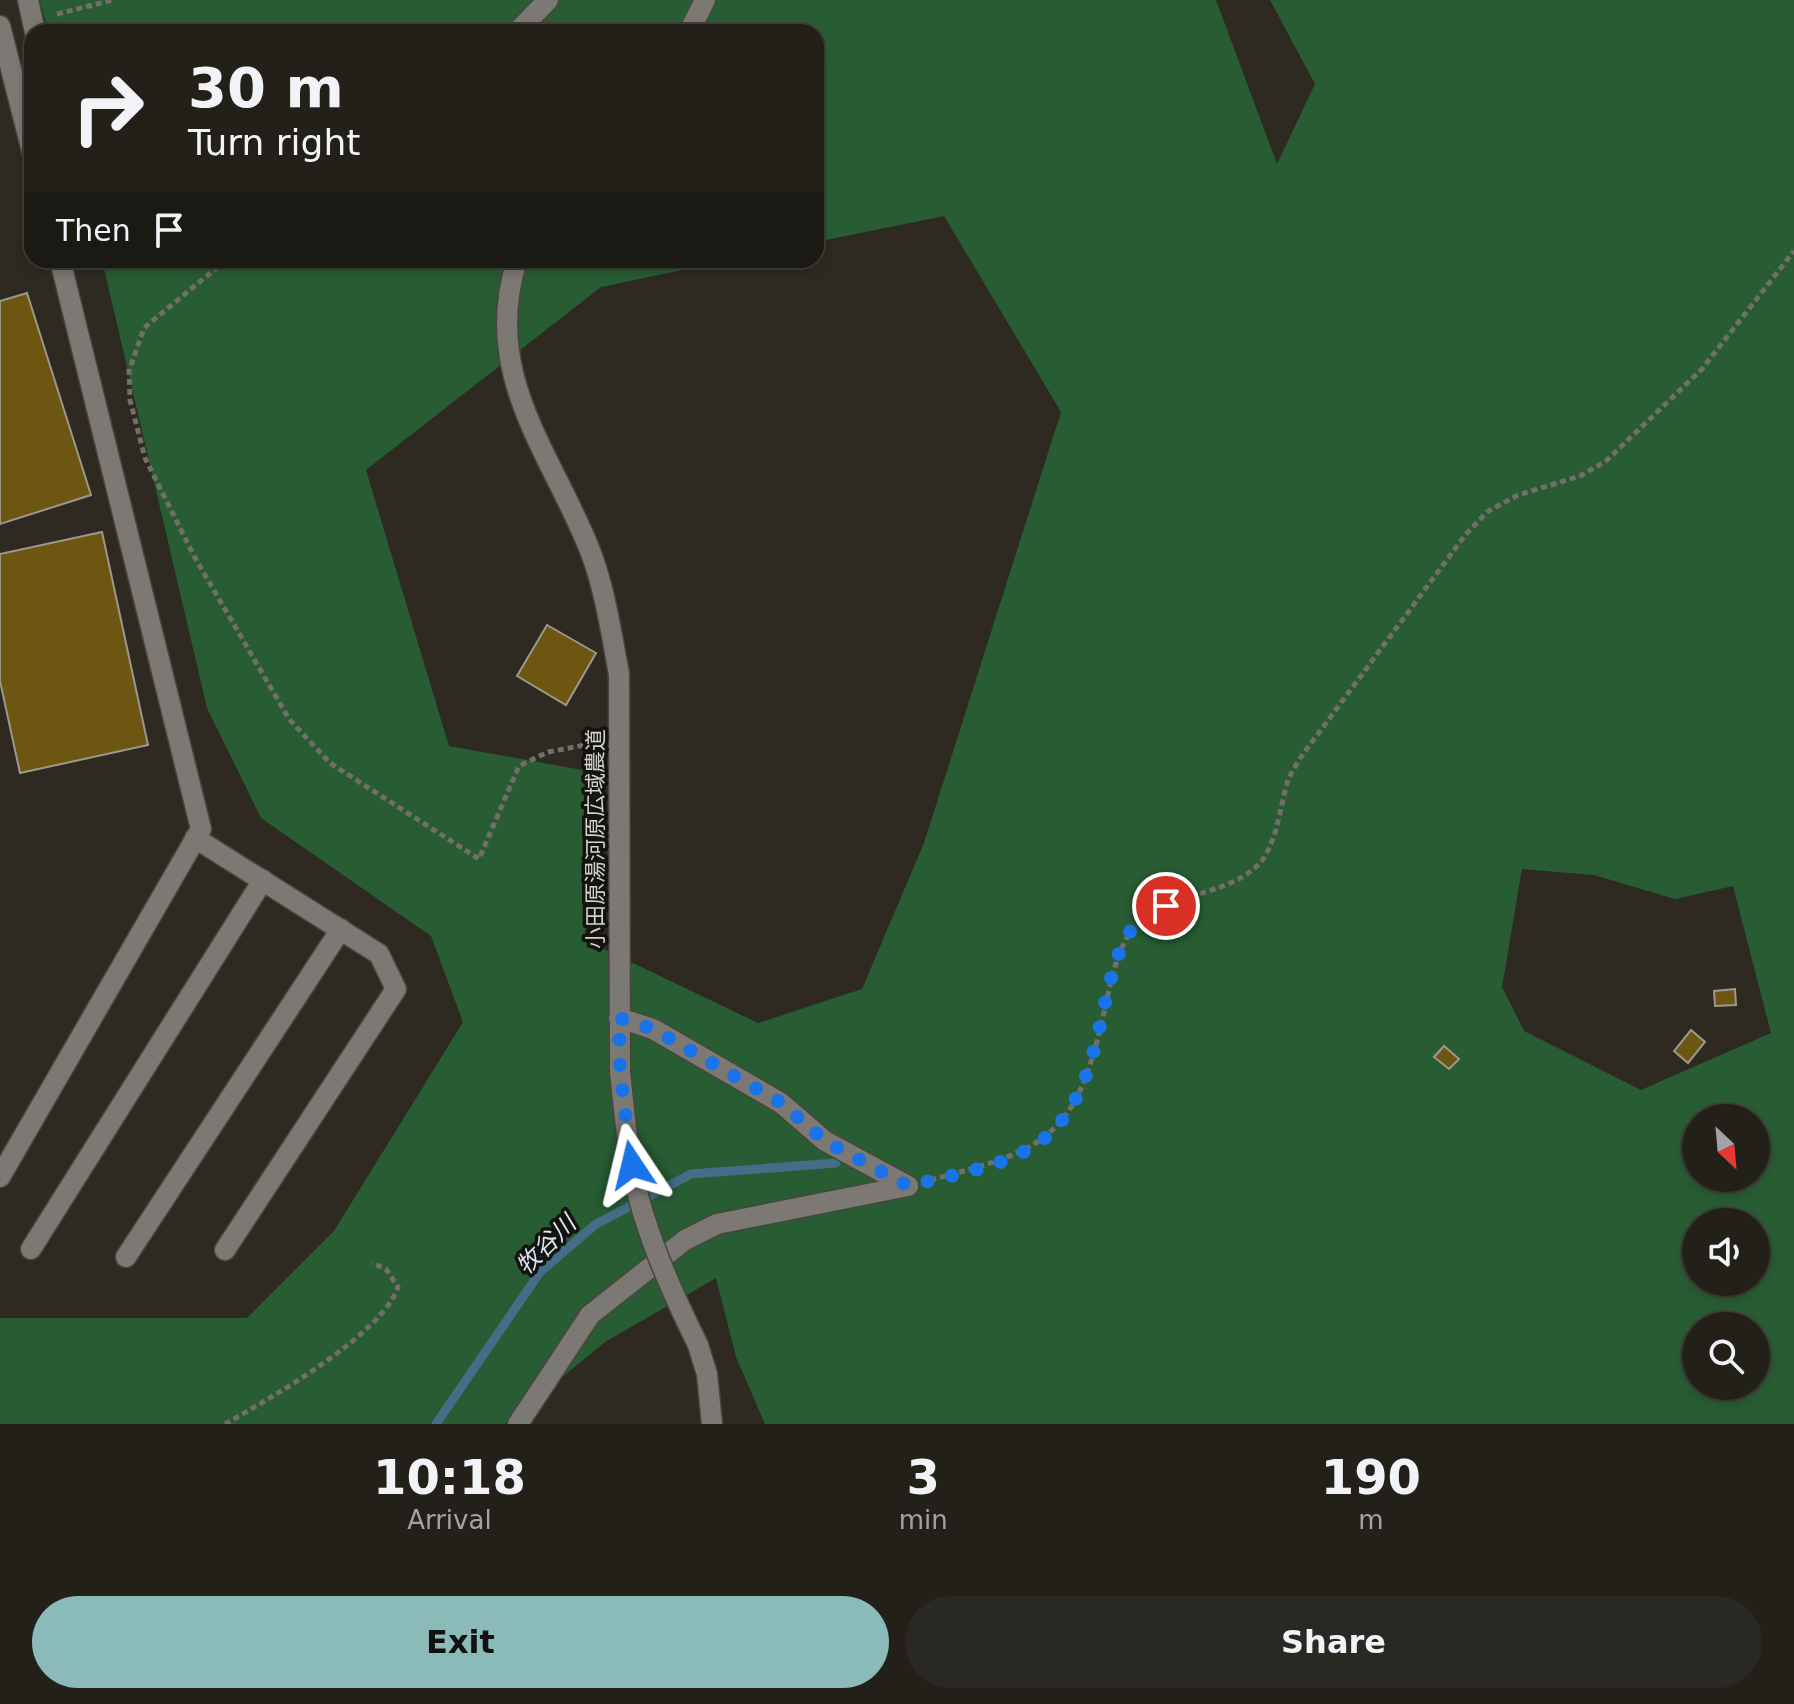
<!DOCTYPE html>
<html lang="en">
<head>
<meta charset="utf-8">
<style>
	:root { --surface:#222019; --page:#2a2822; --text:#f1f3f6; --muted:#a2a3a2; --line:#3f3e38; --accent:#8bbbb9 }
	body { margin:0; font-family:"DejaVu Sans","Noto Sans JP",sans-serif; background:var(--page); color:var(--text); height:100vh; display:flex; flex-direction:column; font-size:30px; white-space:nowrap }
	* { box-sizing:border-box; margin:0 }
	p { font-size:26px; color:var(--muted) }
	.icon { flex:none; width:44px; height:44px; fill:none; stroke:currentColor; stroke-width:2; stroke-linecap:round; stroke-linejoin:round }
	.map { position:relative; height:1424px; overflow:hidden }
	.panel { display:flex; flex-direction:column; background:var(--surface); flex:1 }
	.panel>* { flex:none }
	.top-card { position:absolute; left:24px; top:24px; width:800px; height:244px; border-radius:24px; box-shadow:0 4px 12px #0003,0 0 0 2px var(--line); background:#222019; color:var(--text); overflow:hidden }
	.needle { width:52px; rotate:154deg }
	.fabs { position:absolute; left:1682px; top:1104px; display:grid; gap:16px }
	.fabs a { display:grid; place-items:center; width:88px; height:88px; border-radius:50%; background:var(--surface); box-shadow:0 4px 12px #0003,0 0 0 2px var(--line); font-size:40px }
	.pin { position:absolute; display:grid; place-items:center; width:68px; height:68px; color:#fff; margin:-34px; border:4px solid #fff; border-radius:50%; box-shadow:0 2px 8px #0007 }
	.me { position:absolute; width:88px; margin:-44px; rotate:350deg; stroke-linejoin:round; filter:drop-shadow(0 0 6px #0008) }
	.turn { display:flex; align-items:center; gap:28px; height:168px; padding:0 32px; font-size:36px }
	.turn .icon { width:104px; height:104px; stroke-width:2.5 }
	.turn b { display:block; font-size:56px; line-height:68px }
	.then { display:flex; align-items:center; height:76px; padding:0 32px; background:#0003; gap:16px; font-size:30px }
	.eta { display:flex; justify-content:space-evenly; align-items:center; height:136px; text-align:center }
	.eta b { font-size:48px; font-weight:800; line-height:56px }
	.button { display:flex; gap:16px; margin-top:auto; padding:16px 32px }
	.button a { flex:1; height:92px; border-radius:48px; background:var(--accent); color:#111; font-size:32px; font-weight:800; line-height:92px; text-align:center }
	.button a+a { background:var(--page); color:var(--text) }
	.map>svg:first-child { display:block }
	.forest { fill:#285d34; fill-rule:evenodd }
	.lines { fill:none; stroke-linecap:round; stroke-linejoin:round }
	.stream { stroke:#466d87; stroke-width:9 }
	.building { fill:#6d5611; stroke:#9d988e; stroke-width:2 }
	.minor-casing { stroke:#48453c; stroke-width:23 }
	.path { stroke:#736f68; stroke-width:5; stroke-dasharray:6 4; stroke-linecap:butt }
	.minor { stroke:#7c7874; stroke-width:20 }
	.minor-bridge-casing { stroke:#48453c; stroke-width:23; stroke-linecap:butt }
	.minor-bridge { stroke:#7c7874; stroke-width:20 }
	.route { stroke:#1a73e8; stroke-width:14; stroke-dasharray:0 25.2 }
	.labels { text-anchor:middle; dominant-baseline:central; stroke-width:7; stroke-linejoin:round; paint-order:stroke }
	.street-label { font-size:22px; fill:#d3d1cb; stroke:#14130f }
	.water-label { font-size:24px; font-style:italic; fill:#d8e6f3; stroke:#14130f }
</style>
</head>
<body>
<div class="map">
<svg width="1794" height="1424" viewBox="0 0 1794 1424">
	<rect width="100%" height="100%" fill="#2e2a21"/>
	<path class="forest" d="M 40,0 L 1216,0 L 1277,164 L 1315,84 L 1270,0 L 1794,0 L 1794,1424 L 765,1424 L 736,1357 L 716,1278 L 605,1342 L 505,1424 L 0,1424 L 0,1318 L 247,1318 L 334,1231 L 463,1022 L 431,936 L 261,818 L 207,708 L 102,260 L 730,260 L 601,287 L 366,470 L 449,746 L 588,771 L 585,940 L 758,1023 L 862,989 L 924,843 L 1061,412 L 944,216 L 816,242 L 816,32 L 48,32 ZM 1522,869 L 1594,875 L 1675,899 L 1733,886 L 1771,1033 L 1641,1090 L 1524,1031 L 1502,987 ZM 1696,1118 L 1756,1118 L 1756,1178 L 1696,1178 ZM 1696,1222 L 1756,1222 L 1756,1282 L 1696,1282 ZM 1696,1326 L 1756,1326 L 1756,1386 L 1696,1386 Z"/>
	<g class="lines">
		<polyline class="stream" points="436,1424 540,1272 596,1224 691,1174 836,1163"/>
	</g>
	<g class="building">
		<polygon points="27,293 91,495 0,524 0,301"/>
		<polygon points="102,532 148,745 20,773 0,681 0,554"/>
		<polygon points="547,625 596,653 566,705 517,676"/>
		<polygon points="1735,989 1736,1005 1715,1006 1714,991"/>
		<polygon points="1691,1030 1705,1042 1688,1063 1674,1051"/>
		<polygon points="1444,1046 1459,1059 1449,1069 1434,1057"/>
	</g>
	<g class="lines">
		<defs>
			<g id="minor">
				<polyline points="28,0 35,32"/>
				<polyline points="0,26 32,151"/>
				<polyline points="517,32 548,0"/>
				<polyline points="689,32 705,0"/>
				<path d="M 517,260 C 481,374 550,451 589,548 C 605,588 611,632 619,674 L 620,1072"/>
				<polyline points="195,838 379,954 396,989 225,1250"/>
				<polyline points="619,1018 653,1029 781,1103 825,1141 908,1186"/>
				<polyline points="0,1177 201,829 60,260"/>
				<polyline points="31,1249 263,880"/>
				<polyline points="126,1257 341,929"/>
				<polyline points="698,1345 707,1374 712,1424"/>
				<polyline points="518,1424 590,1315 685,1240 717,1224 908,1186"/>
			</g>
		</defs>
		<use href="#minor" class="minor-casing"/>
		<g class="path">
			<polyline points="57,14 113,0"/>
			<polyline points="226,260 144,328 129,371 130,400 145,458 194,556 289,719 330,763 479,859 519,766 548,752 595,743"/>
			<path d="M 930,1180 C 1046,1150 1075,1138 1103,1017 C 1109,991 1114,959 1128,936 C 1155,891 1223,900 1258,865 C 1277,846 1280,805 1288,780 C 1292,771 1298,762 1303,754 L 1466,534 L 1487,512 L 1518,495 L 1580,476 L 1606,461 L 1702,369 L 1794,251"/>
			<path d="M 225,1424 C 269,1399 382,1335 398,1287 L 386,1269 L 372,1263"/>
		</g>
		<use href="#minor" class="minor"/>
		<defs>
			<path id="minor-bridge" d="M 620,1072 C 625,1119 629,1168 643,1213 C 657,1259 677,1302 698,1345"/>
		</defs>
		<use href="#minor-bridge" class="minor-bridge-casing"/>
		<use href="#minor-bridge" class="minor-bridge"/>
	</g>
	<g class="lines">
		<path class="route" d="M 632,1165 L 620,1072 L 619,1018 L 653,1029 L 781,1103 L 825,1141 L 908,1186 C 952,1175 1010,1167 1046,1137 C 1113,1081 1094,953 1144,917 C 1150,913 1159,910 1166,906"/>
	</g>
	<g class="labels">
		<g class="street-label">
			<text transform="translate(595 839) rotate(-90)">小田原湯河原広域農道</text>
		</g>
		<g class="water-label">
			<text transform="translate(546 1245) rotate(-45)">牧谷川</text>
		</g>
	</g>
</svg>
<div class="fabs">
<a><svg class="needle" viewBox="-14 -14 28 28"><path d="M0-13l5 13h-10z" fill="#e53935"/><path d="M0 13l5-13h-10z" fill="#a2a3a2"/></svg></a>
<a><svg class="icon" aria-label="sound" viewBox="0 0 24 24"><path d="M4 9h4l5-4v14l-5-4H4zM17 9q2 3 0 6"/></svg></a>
<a><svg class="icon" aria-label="search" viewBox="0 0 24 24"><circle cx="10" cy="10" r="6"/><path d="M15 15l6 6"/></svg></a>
</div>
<div class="pin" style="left:1166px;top:906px;background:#d93025"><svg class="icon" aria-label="arrive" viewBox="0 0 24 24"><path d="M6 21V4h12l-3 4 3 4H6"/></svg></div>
<svg class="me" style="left:632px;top:1165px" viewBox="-20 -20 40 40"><path d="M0-17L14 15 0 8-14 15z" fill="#1a73e8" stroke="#fff" stroke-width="4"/></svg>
<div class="top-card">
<div class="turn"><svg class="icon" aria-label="right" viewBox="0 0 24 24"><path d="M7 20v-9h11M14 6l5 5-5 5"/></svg><div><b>30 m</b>Turn right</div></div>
<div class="then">Then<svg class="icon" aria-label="arrive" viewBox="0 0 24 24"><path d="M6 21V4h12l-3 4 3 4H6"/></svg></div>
</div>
</div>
<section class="panel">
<div class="eta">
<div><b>10:18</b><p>Arrival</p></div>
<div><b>3</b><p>min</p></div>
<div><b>190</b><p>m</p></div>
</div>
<div class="button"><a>Exit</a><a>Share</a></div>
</section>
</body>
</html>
